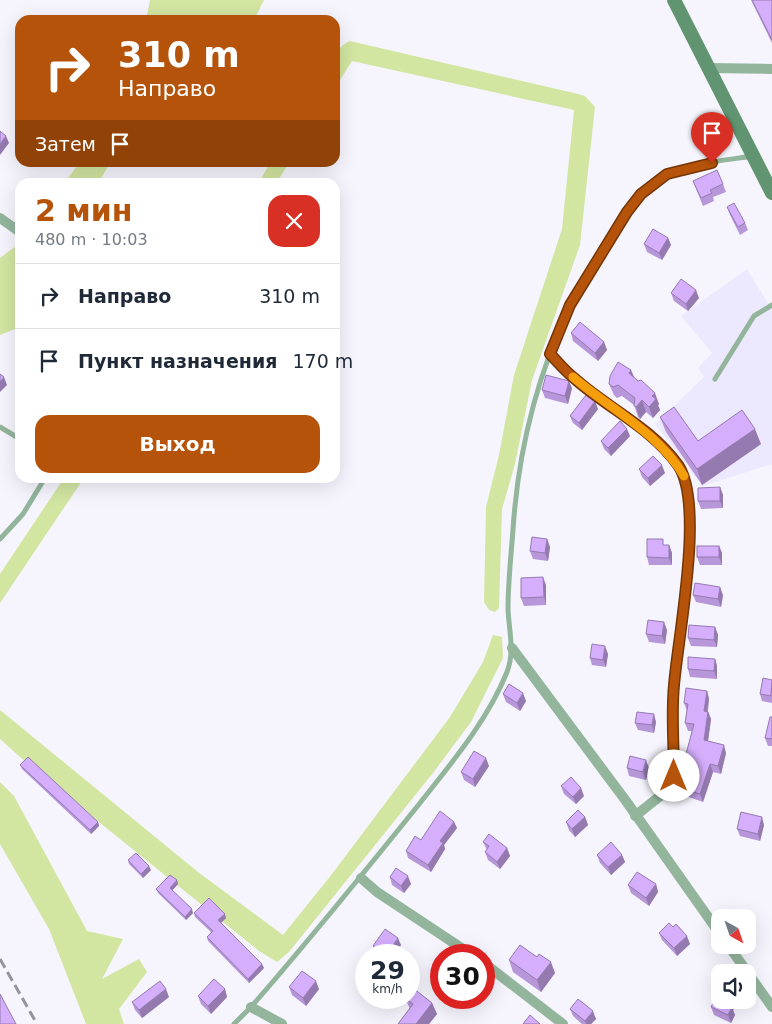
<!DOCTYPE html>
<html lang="ru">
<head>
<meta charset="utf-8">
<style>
	:root { --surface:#fff; --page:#f6f6f7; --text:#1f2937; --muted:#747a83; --line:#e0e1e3; --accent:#b45309 }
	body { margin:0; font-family:"DejaVu Sans",sans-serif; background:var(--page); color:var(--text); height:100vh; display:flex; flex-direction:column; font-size:19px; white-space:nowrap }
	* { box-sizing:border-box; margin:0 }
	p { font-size:16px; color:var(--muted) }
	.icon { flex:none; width:28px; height:28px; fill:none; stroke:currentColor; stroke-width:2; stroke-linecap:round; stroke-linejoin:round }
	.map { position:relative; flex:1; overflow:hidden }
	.side { position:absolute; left:15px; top:178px; width:325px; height:305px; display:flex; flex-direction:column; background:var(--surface); border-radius:15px; box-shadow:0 5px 20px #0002 }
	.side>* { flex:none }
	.banner { position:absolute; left:15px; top:15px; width:325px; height:152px; border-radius:15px; box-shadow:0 5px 20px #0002; background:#b45309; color:#fff; overflow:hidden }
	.needle { width:32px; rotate:140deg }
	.controls { position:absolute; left:711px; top:909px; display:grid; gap:10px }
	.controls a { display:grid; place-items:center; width:45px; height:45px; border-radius:10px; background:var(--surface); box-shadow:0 5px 20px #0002; font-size:25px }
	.speed { position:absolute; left:355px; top:944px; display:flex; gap:10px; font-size:25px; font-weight:700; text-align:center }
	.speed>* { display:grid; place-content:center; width:65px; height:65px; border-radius:50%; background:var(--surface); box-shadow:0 5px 20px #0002; line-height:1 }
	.speed small { font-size:12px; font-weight:400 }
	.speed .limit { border:8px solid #d22; background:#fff; color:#111 }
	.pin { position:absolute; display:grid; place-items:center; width:42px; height:42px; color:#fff; margin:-51px -21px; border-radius:50% 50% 50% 0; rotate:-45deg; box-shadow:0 0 5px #0007 }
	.pin .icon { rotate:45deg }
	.me { position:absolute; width:55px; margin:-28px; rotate:0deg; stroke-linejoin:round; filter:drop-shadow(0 0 4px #0008) }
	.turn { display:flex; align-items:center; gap:18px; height:105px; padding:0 20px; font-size:22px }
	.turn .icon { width:65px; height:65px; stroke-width:2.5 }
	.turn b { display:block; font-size:35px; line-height:42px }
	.then { display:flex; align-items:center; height:48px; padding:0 20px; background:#0003; gap:10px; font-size:19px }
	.round { display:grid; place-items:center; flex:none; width:52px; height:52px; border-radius:15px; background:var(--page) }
	.overview { display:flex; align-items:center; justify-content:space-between; height:85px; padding:0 20px }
	h1 { font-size:30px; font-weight:600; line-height:38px; color:var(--accent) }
	.button { display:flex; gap:10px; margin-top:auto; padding:10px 20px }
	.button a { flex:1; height:58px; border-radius:15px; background:var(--accent); color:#fff; font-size:20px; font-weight:600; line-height:58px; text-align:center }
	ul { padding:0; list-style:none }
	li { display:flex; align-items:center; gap:15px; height:65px; padding:0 20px; border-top:1px solid var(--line) }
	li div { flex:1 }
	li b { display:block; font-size:19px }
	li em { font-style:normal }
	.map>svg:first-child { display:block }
	.built { fill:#ece8fe }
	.green { fill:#d2e5a1 }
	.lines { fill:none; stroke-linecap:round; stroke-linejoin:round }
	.lane { stroke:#93b59c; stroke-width:5 }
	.street { stroke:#93b59c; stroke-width:10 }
	.secondary { stroke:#619571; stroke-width:14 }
	.rail { stroke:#94939a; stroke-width:3; stroke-dasharray:10 5; stroke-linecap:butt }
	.wall { fill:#b796d9 }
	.shaded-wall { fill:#957ab0 }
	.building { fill:#d5aefc; stroke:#957ab0 }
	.route-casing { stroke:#753606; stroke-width:12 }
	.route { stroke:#b45309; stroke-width:9 }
	.slow { stroke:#f59e0b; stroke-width:9 }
</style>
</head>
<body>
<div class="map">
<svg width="772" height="1024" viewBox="0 0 772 1024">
	<rect width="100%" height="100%" fill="#f6f5fd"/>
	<polygon class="built" points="747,269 772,310 772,464 703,486 655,424 704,377 698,368 712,353 681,316"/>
	<g class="green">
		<polygon points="150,0 264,0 254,20 146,20"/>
		<path d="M 350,41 L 578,94 L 585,96 L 595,107 L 580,245 L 532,380 L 515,464 L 502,509 L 499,608 L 495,612 L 489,610 L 484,602 L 486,507 L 499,455 L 514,375 L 562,229 L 574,110 L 352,61 L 335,88 C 335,68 329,50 350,41 Z"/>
		<polygon points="79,163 79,162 110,163 99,182 65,182"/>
		<polygon points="270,163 289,163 277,182 259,182"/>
		<polygon points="20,243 20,327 0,335 0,258"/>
		<polygon points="64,478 84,478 0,603 0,574"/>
		<polygon points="493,635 502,637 503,658 471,722 433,773 289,952 277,962 259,951 38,773 0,739 0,710 198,872 283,935 332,874 450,717 483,662"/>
		<polygon points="0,782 14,796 87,931 123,939 102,979 139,959 147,972 119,1009 124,1024 86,1024 49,929 0,844"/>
	</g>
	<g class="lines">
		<g class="lane">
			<polyline points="715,379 754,316 772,305"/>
			<polyline points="0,427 20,439"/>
			<polyline points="0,539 23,514 45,478"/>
			<path d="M 234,1024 L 251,1007 C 308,942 362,875 416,808 C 449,766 487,722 507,672 C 515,651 509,631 508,609 C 508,583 511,556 513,530 C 518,451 536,378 570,306 C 580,286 594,267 606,248 C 620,225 633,196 656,181 C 683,163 722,161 753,156"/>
		</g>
		<g class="street">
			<polyline points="709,68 772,69"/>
			<polyline points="0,218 17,230"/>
			<path d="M 550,354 C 558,362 565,371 574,378 C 607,408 651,427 678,465 C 705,504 678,636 674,685 C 671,715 674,746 674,776 L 669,789 L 635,816"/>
			<polyline points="512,648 626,801 720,934"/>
			<polyline points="361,878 377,892 472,955"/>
			<polyline points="728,945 772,1007"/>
			<polyline points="484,963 563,1024"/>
			<polyline points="251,1007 282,1024"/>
		</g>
		<polyline class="secondary" points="674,0 772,193"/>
		<polyline class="rail" points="0,959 37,1024"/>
	</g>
	<g class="wall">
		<polygon points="751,0 772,0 772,43"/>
		<polygon points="693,181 723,184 726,192 713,197 714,201 703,206"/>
		<polygon points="727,207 745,223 748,230 740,235 730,215"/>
		<polygon points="668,238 671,245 662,260 647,252 644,244"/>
		<polygon points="671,293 699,298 688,311 674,301"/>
		<polygon points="571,333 604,342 607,350 598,361 573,341"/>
		<polygon points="635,379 659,404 658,405 660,410 653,418 646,412 640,419 638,417 634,405 622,396 617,398 614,395 609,384"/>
		<polygon points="572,388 568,404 545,398 542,390"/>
		<polygon points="598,409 582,430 573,423 570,416"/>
		<polygon points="660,417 698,441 761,444 702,485 666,432"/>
		<polygon points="630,436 611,456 604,449 601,441"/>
		<polygon points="639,469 665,473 650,486 642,477"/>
		<polygon points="720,487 723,495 723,508 701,509 698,501"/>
		<polygon points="547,539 550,547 548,561 533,559 530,551"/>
		<polygon points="669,545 672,553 672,565 649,565 647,557"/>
		<polygon points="719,546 722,553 722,565 700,565 697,557"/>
		<polygon points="546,585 546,605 524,606 521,598"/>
		<polygon points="693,595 723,595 721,607 696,602"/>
		<polygon points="715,627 718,635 717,647 691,646 688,638"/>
		<polygon points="667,630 665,644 649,642 646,634"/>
		<polygon points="608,654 606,667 592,665 590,658"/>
		<polygon points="715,659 717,666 717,679 690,677 688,669"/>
		<polygon points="772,680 772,703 762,701 760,694"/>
		<polygon points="707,691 709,699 708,711 711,719 708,741 726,753 721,774 713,772 703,802 683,795 680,788 688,765 685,758 692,731 688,731 685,723 687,711 684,703"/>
		<polygon points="503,694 526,701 520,711 506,702"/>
		<polygon points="772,717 772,746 768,746 765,738"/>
		<polygon points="656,722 654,733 638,730 635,723"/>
		<polygon points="20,765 98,822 99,826 91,834 22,769"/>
		<polygon points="489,766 475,787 464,780 461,772"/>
		<polygon points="627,768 649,768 646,780 629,776"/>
		<polygon points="561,786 584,796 576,804 564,794"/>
		<polygon points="585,817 588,825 575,837 569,830 566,822"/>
		<polygon points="454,822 457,828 444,845 445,849 431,872 408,858 406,851 421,840"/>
		<polygon points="764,825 760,841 740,836 737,829"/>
		<polygon points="483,842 507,848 510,856 500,869 488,860 485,852 487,850"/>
		<polygon points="597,855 622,855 625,862 611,875 600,863"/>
		<polygon points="128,860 151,870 143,878 129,864"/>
		<polygon points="390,877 411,884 404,893 392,885"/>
		<polygon points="177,880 178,884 172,890 193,913 186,920 158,893 156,889"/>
		<polygon points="656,884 658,892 649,906 631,893 628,885"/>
		<polygon points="194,913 226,918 221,923 264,968 249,983 208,941 207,937 211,932 195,917"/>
		<polygon points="659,933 690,944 677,956 662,940"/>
		<polygon points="401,945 394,955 378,955 376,954 373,946"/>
		<polygon points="509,960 555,973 541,992 513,972"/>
		<polygon points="289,987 319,989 306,1006 292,995"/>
		<polygon points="225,989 227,997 211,1014 201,1004 198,996"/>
		<polygon points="169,997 142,1018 135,1010 132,1002"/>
		<polygon points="405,998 432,1003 437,1014 429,1024 398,1024 410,1009"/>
		<polygon points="711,1007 735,1008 733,1010 735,1015 731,1023 714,1015"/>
		<polygon points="570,1009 596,1019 591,1024 582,1024 573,1016"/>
	</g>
	<g class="shaded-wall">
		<polygon points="6,136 9,143 0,155 0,144"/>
		<polygon points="668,238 671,245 662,260 659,253"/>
		<polygon points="696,290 699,298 688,311 686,304"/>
		<polygon points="604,342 607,350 598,361 595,353"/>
		<polygon points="631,370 636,381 629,373"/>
		<polygon points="4,377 7,385 0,392 0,382"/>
		<polygon points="569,381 572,388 568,404 565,396"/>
		<polygon points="655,393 659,404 658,405 660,410 653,418 649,407 652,396"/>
		<polygon points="642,400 646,412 640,419 636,407"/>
		<polygon points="595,401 598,409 582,430 579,423"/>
		<polygon points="627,429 630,436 611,456 608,448"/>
		<polygon points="755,429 761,444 702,485 697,469"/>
		<polygon points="662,465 665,473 650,486 648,478"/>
		<polygon points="720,487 723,495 723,508 720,501"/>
		<polygon points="547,539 550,547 548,561 545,553"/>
		<polygon points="669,545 672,553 672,565 669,558"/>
		<polygon points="719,546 722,553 722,565 719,557"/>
		<polygon points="543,577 546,585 546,605 544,597"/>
		<polygon points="720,587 723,595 721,607 718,599"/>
		<polygon points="664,622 667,630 665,644 662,636"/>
		<polygon points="715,627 718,635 717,647 714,640"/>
		<polygon points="605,646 608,654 606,667 603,660"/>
		<polygon points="715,659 717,666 717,679 714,671"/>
		<polygon points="707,691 709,699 706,719 704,711"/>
		<polygon points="523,693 526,701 520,711 517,703"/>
		<polygon points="708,712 711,719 707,748 704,740"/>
		<polygon points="654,714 656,722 654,733 652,725"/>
		<polygon points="724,745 726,753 721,774 718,766"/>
		<polygon points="486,758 489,766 475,787 473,779"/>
		<polygon points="646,760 649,768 646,780 643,772"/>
		<polygon points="710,764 713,772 703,802 700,794"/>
		<polygon points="581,788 584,796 576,804 573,797"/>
		<polygon points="585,817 588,825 575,837 572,829"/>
		<polygon points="762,817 764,825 760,841 758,834"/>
		<polygon points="98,822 99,826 91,834 90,830"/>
		<polygon points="454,822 457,828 444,845 445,849 431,872 428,865 440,841"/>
		<polygon points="507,848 510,856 500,869 497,862"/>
		<polygon points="622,855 625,862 611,875 608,867"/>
		<polygon points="149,866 151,870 143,878 141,874"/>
		<polygon points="408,876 411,884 404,893 401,886"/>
		<polygon points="177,880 178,884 171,892 170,888"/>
		<polygon points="656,884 658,892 649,906 646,898"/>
		<polygon points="192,909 193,913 186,920 185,917"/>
		<polygon points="225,914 226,918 220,924 218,920"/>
		<polygon points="687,936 690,944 677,956 674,948"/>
		<polygon points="398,938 401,945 394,955 386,955"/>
		<polygon points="551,962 555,973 541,992 537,980"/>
		<polygon points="262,964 264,968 249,983 248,979"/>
		<polygon points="316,981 319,989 306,1006 303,998"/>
		<polygon points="166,989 169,997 142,1018 139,1010"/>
		<polygon points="225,989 227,997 211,1014 208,1006"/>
		<polygon points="732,1000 735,1008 733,1010 735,1015 731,1023 728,1015 729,1006"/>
		<polygon points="432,1003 437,1014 429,1024 416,1024"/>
		<polygon points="593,1011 596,1019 591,1024 586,1024 585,1021"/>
	</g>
	<g class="building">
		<polygon points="752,0 772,0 772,40"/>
		<polygon points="0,131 6,136 0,144"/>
		<polygon points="717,170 723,184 710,190 712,193 701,198 693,181"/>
		<polygon points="734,203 745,223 738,227 727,207"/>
		<polygon points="653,229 668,238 659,253 644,244"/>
		<polygon points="681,279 696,290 686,304 671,293"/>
		<polygon points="580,322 604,342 595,353 571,333"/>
		<polygon points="618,362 631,370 629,373 638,381 641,380 655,393 652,396 656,399 649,407 642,400 636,407 634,406 635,398 618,385 613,387 609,384 610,376"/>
		<polygon points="0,374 4,377 0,382"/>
		<polygon points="546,375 569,381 565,396 542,390"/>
		<polygon points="586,395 595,401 579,423 570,416"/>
		<polygon points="674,407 698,441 742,410 755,429 697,469 660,417"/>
		<polygon points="620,421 627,429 608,448 601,441"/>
		<polygon points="653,456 662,465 648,478 639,469"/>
		<polygon points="720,487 720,501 698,501 698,488"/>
		<polygon points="532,537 547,539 545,553 530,551"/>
		<polygon points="647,539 663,539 663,545 669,545 669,558 647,557"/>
		<rect x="697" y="546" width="22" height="11"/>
		<polygon points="543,577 544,597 521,598 521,578"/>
		<polygon points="695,583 720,587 718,599 693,595"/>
		<polygon points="648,620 664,622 662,636 646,634"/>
		<polygon points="689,625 715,627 714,640 688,638"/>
		<polygon points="592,644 605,646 603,660 590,658"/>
		<polygon points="688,657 715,659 714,671 688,669"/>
		<polygon points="763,678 772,680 771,696 760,694"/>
		<polygon points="509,684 523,693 517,703 503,694"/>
		<polygon points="686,688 707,691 704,711 708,712 704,740 724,745 718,766 710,764 700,794 680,788 691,759 685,758 694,724 685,723 688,704 684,703"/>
		<polygon points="637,712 654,714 652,725 635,723"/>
		<polygon points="770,717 772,717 772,739 765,738"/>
		<polygon points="474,751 486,758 473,779 461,772"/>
		<polygon points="630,756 646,760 643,772 627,768"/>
		<polygon points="28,757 98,822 90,830 20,765"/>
		<polygon points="571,777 581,788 573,797 561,786"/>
		<polygon points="578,810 585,817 572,829 566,822"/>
		<polygon points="440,811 454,822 440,841 443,843 428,865 406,851 415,836 421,840"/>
		<polygon points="741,812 762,817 758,834 737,829"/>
		<polygon points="489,834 507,848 497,862 485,852 489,846 483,842"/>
		<polygon points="611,842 622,855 608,867 597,855"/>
		<polygon points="136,853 149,866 141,874 128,860"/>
		<polygon points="396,868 408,876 401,886 390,877"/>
		<polygon points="637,872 656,884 646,898 628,885"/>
		<polygon points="170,875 177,880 170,888 192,909 185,917 156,889"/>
		<polygon points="209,898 225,914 218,920 262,964 248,979 207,937 213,931 194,913"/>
		<polygon points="669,923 673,927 676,924 687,936 674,948 659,933"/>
		<polygon points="385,929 398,938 386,955 373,946"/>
		<polygon points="520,945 537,957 539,954 551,962 537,980 509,960"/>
		<polygon points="302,971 316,981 303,998 289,987"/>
		<polygon points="214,979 225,989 208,1006 198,996"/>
		<polygon points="160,981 166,989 139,1010 132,1002"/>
		<polygon points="413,988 432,1003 416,1024 398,1024 413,1004 405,998 409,998 409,993"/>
		<polygon points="718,993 720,994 720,1000 732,1000 729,1006 732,1007 728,1015 711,1007"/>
		<polygon points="0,994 16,1024 0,1024"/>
		<polygon points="578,999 593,1011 585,1021 570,1009"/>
		<polygon points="530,1015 540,1024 523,1024"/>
	</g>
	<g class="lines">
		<defs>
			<path id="route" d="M 674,776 C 674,746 671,715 674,685 C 678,636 705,504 678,465 C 651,427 607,408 574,378 C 565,371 558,362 550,354 L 570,305 L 627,212 L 641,194 L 667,174 L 712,163"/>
		</defs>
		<use href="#route" class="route-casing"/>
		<use href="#route" class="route"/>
		<path class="slow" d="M 573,377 C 610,409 658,432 684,476"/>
	</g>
</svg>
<div class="controls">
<a><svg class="needle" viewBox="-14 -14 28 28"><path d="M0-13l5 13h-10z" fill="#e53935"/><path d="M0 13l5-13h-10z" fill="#747a83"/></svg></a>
<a><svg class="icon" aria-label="sound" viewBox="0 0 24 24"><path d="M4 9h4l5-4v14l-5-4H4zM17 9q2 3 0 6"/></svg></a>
</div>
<div class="speed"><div>29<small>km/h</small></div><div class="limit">30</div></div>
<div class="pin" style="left:712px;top:163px;background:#d93025"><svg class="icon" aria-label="arrive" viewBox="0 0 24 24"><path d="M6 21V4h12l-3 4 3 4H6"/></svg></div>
<svg class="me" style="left:674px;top:776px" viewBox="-20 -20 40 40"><circle r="19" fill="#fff"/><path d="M0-13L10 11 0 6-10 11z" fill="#b45309"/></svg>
<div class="banner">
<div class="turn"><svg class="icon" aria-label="right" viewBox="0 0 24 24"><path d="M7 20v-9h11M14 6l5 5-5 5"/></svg><div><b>310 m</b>Направо</div></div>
<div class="then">Затем<svg class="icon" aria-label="arrive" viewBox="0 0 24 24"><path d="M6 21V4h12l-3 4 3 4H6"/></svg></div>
</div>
<section class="side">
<div class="overview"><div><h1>2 мин</h1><p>480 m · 10:03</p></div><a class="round" style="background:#d93025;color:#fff"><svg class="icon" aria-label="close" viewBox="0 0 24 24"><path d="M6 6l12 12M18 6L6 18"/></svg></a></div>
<ul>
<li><svg class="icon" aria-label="right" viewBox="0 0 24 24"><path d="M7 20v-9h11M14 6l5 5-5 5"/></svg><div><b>Направо</b></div><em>310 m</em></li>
<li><svg class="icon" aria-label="arrive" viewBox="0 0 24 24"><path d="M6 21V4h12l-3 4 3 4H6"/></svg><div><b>Пункт назначения</b></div><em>170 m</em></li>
</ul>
<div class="button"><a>Выход</a></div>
</section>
</div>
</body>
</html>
